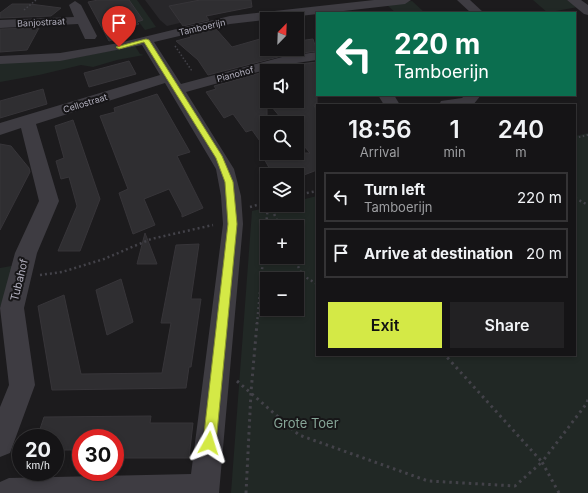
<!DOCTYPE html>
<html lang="en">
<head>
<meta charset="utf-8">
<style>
	:root { --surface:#151416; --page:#222123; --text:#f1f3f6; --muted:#9d9ea1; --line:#343335; --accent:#d4e946 }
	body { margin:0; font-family:Inter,sans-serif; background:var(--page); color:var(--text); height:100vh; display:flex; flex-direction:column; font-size:15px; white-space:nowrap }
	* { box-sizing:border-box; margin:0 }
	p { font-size:13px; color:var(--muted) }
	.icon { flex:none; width:22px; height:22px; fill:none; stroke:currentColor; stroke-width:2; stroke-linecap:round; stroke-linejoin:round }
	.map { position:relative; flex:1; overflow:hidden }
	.side { position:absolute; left:316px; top:104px; width:260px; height:252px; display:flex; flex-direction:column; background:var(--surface); border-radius:0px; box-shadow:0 2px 6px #0003,0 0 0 1px var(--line) }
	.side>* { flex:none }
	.hud { position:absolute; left:316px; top:12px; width:260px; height:84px; border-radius:0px; box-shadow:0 2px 6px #0003,0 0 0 1px var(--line); background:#0b6e4f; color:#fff; overflow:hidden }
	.needle { width:26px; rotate:23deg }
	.tools { position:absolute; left:260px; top:12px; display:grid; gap:8px }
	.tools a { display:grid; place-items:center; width:44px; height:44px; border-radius:0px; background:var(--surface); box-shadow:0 2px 6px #0003,0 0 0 1px var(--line); font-size:20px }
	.speed { position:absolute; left:12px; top:429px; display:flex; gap:8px; font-size:20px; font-weight:700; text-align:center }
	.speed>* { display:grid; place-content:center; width:52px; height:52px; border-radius:50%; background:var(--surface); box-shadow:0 2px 6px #0003,0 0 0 1px var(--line); line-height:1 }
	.speed small { font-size:10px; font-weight:400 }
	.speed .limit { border:6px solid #d22; background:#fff; color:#111 }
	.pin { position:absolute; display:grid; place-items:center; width:34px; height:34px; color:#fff; margin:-41px -17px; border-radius:50% 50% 50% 0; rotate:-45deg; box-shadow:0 0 4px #0007 }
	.pin .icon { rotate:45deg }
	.me { position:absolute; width:44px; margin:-22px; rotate:6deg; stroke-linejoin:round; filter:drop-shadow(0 0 3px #0008) }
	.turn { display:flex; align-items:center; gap:14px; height:84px; padding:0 12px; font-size:18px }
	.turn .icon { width:52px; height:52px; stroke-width:2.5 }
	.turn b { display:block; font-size:28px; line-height:34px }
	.eta { display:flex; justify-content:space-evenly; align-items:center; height:68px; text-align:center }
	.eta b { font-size:24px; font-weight:600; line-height:28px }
	.button { display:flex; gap:8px; margin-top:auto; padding:8px 12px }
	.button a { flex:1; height:46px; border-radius:0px; background:var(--accent); color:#111; font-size:16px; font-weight:600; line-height:46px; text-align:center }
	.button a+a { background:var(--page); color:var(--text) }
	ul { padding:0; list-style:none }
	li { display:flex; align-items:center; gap:12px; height:50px; margin:0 8px 6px; padding:0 4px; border:2px solid var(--line); border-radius:0px }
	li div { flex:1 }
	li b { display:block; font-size:15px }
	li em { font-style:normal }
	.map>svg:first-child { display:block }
	.built { fill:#28272a }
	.green { fill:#212825; fill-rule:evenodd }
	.building { fill:#2f2e31; stroke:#373539 }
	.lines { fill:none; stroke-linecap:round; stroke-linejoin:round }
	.path-far3 { stroke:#434249; stroke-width:1.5; stroke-dasharray:1.5 2; stroke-linecap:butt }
	.path-far2 { stroke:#434249; stroke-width:2; stroke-dasharray:1.5 2.5; stroke-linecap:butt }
	.path-far1 { stroke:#434249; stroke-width:2.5; stroke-dasharray:2 3; stroke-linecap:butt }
	.path { stroke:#434249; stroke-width:3; stroke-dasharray:2.5 4; stroke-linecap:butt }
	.minor { fill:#3e3c42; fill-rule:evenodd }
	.route { fill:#d4e946; stroke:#8a972e }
	.labels { text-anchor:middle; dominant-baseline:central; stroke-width:4; stroke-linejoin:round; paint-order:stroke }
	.far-street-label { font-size:9px; fill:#b0aebc; stroke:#171618 }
	.street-label { font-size:11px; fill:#b0aebc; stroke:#171618 }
	.near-park-label { font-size:13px; fill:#86a597; stroke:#171618 }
</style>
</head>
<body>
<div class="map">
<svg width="588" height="493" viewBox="0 0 588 493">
	<rect width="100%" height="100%" fill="#1c1b1d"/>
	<polygon class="built" points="145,0 233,0 240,9 167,26 160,20"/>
	<g class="green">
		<polygon points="122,0 137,0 156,27 145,30"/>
		<polygon points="533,0 567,0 578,7 556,11 558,13 548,13"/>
		<polygon points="412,1 425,13 396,13 386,4"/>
		<polygon points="135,46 140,54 144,55 117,60 93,67 81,65 39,75 0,82 0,63 73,58"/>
		<path d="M 588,133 L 588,493 L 231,493 L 252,211 L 279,205 L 297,205 L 297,201 L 317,196 L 317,355 L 575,355 L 575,136 ZM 267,227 L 297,227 L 297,257 L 267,257 ZM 267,279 L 297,279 L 297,309 L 267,309 Z"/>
		<polygon points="17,265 4,305 0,306 0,268"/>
	</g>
	<g class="building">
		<polygon points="98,0 129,0 143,20 137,22 139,24 122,29 126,36 109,41 88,2"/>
		<polygon points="200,0 251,0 252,7 206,16 209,20 183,26 169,6"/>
		<polygon points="12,4 30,4 61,8 51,16 0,18 0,13"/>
		<polygon points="39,28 27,50 0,52 0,29"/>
		<polygon points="216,29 232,47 267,37 267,49 302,49 298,41 313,39 317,51 282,56 208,75 198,60 176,41 191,37 190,35"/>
		<polygon points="129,61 136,74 89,87 84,73"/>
		<polygon points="317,62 317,105 314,105 317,113 317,170 304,175 273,175 261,153 310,153 297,138 297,123 285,123 267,101 267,151 252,130 246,132 233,114 224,118 206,92 216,89 214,86 267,71 267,101 304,101 297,85 297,71 267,71 283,66"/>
		<polygon points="43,89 47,104 0,118 0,101"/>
		<polygon points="157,94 190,152 177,156 203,208 182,217 182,214 169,189 144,199 155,225 133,234 119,193 128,189 100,116 115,112 114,108"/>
		<polygon points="73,120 100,199 80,251 58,251 77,206 69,177 61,179 56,161 64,158 55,126"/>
		<polygon points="0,144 11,146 29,168 30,172 0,230"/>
		<polygon points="145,233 157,264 137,264"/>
		<polygon points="199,244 191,299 201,299 191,367 189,367 186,388 52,390 38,306 64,295 81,374 162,373 171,323 161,323 176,245"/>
		<polygon points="121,279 133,322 107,335 96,290"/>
		<polygon points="151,416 150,423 193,423 189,458 115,458 115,438 81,438 81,450 55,450 59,438 37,438 44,417"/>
	</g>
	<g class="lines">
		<g class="path-far3">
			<polyline points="24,10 36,0"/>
			<polyline points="175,46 192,71"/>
		</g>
		<polyline class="path-far2" points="575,138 588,135"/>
		<g class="path-far1">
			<polyline points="297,195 317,191"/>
			<polyline points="575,198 588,205"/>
			<polyline points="270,205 280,227"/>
			<polyline points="250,207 267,202"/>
			<polyline points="294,257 302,275 317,284"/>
			<polyline points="40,275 62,272 104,259 151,239 213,225"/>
			<polyline points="257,324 268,205"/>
		</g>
		<g class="path">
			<polyline points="237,381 299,435 428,481 515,486 542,462 445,355"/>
			<polyline points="246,493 251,392 257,323"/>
			<polyline points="559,493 542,462 587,403 588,399"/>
		</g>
		<g class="minor">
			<polygon points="374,0 411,0 405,4 230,24 154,42 181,84 282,57 317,52 317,60 283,65 186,92 234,169 241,196 243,224 219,493 0,493 0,482 9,478 191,474 223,224 221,196 216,169 165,83 36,124 59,201 37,253 24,308 35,385 10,453 0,457 0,407 9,385 0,308 15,253 39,201 21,128 0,135 0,123 160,75 142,45 60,61 0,64 0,56 60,53 119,43 230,16"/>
			<polygon points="457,0 470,0 484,13 471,13"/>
			<polygon points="567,0 581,0 588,5 588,15 584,14"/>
			<polygon points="75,1 81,5 97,36 95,39 85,39 78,24 0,28 0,20 74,17 69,5"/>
			<polygon points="378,95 394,95 400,105 384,105"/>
			<polygon points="465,95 481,95 473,105 439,105 441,101 462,98"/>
		</g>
	</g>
	<polygon class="route" points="146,39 149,40 222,156 233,182 237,224 216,443 214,447 209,449 205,447 203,443 228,224 225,182 216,158 144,42 119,49 116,47"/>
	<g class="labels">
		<g class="far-street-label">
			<text transform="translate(41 22) rotate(-3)">Banjostraat</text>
			<text transform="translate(202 27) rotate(-13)">Tamboerijn</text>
			<text transform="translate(235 74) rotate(-15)">Pianohof</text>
			<text transform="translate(85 103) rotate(-17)">Cellostraat</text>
		</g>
		<g class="street-label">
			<text transform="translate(19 280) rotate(-76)">Tubahof</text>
		</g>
		<g class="near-park-label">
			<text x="306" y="423">Grote Toer</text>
		</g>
	</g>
</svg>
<div class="tools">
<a><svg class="needle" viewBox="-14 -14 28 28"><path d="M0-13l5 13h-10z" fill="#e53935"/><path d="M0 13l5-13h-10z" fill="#9d9ea1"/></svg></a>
<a><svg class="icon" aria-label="sound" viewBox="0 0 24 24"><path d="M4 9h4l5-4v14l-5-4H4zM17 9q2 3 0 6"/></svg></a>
<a><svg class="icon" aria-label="search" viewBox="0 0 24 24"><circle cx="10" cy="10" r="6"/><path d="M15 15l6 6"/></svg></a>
<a><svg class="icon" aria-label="layers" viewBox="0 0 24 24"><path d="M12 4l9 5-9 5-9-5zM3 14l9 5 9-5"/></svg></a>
<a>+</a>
<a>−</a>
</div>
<div class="speed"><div>20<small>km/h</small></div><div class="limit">30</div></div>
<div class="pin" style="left:119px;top:47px;background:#d93025"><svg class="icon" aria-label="arrive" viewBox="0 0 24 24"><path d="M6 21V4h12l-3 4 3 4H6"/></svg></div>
<svg class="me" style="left:209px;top:443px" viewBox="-20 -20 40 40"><path d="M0-17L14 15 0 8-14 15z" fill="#d4e946" stroke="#fff" stroke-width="4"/></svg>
<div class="hud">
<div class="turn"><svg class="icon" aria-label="left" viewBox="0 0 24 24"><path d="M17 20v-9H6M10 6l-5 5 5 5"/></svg><div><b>220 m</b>Tamboerijn</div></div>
</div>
<section class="side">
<div class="eta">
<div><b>18:56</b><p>Arrival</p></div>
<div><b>1</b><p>min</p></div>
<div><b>240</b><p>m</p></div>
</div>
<ul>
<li><svg class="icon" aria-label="left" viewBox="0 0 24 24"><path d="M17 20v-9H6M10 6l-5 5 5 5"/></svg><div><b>Turn left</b><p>Tamboerijn</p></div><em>220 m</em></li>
<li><svg class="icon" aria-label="arrive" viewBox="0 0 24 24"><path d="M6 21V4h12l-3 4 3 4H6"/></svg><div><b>Arrive at destination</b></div><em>20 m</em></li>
</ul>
<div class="button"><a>Exit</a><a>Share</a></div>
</section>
</div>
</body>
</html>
